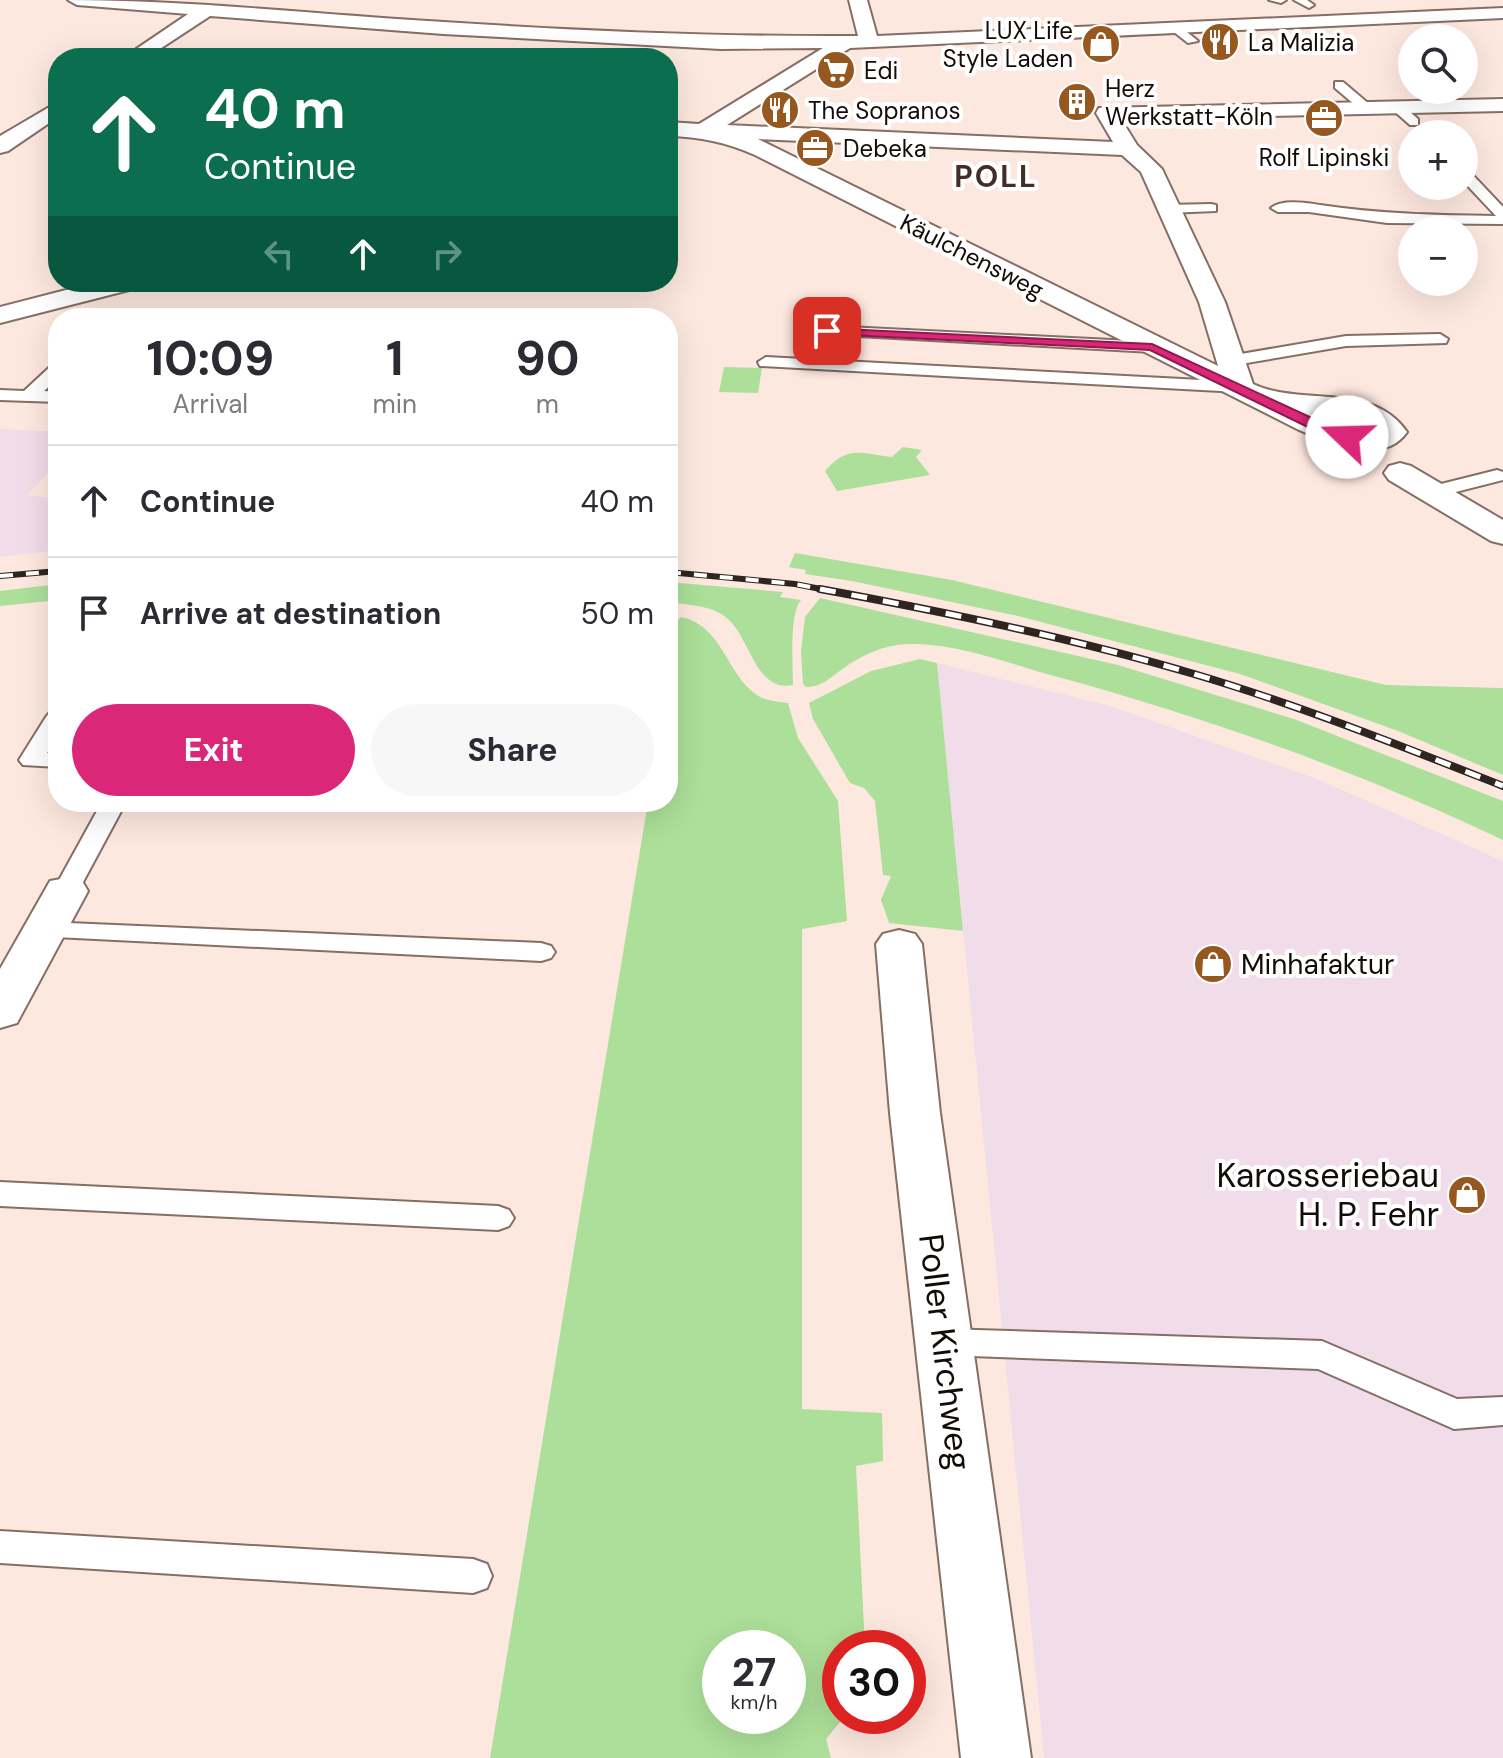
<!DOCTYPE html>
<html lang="en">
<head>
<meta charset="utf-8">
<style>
	:root { --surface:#fff; --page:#f7f7f7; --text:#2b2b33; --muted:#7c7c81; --line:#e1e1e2; --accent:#db2777 }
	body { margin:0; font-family:"DM Sans",sans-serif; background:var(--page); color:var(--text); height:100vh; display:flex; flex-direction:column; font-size:30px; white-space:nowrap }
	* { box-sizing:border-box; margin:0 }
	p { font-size:26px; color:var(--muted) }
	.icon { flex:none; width:44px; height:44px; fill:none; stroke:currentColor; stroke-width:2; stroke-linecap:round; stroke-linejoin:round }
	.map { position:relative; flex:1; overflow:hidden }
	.panel { position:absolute; left:48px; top:308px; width:630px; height:504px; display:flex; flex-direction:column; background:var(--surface); border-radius:32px; box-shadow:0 8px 32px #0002 }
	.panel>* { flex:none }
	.banner { position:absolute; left:48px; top:48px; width:630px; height:244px; border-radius:32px; box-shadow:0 8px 32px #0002; background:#0b6e4f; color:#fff; overflow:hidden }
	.buttons { position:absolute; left:1398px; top:24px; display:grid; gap:16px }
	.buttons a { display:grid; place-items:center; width:80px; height:80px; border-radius:50%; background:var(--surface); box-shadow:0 8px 32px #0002; font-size:40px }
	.speed { position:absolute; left:702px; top:1630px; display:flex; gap:16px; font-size:40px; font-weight:700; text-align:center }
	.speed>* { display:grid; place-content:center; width:104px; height:104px; border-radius:50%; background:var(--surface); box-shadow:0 8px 32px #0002; line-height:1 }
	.speed small { font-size:20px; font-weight:400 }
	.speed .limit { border:12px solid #d22; background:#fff; color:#111 }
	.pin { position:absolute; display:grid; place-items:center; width:68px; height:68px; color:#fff; margin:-34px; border-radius:16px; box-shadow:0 4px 12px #0006 }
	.me { position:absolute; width:88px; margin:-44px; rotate:291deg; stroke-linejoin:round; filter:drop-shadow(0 0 6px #0008) }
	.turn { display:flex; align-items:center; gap:28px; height:168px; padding:0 24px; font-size:36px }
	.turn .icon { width:104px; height:104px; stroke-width:2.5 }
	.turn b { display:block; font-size:56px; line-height:68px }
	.lanes { display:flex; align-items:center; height:76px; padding:0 24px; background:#0003; justify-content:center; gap:40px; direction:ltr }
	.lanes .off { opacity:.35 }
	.eta { display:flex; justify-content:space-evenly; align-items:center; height:136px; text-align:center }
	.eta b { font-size:48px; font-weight:700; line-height:56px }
	.button { display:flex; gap:16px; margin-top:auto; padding:16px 24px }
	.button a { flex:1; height:92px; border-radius:48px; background:var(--accent); color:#fff; font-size:32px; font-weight:700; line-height:92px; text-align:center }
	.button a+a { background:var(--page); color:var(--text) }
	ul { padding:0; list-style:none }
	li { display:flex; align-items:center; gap:24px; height:112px; padding:0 24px; border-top:2px solid var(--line) }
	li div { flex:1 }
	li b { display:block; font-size:30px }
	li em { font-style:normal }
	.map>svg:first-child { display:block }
	.commercial { fill:#f1dce9 }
	.green { fill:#acdf99; fill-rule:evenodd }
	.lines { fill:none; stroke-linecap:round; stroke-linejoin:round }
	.service-casing { stroke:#856e64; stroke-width:4 }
	.minor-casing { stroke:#856e64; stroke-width:4 }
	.service { fill:#fff; fill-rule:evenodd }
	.minor { fill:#fff; fill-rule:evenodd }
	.rail-far1-casing { stroke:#2e2520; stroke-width:6 }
	.rail-casing { stroke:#2e2520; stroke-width:8 }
	.rail-far1 { stroke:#fff; stroke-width:4; stroke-dasharray:13; stroke-linecap:butt }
	.rail { stroke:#fff; stroke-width:5; stroke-dasharray:16; stroke-linecap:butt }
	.route { fill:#db2777; stroke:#8e194d; stroke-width:2 }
	.labels { text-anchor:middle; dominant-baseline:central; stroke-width:8; stroke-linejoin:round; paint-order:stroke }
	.far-poi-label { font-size:24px; fill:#130b07; stroke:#fff; text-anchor:start }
	.far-street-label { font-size:24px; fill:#130b07; stroke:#fff }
	.poi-label { font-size:28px; fill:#130b07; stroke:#fff; text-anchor:start }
	.far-district-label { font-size:30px; font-weight:bold; letter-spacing:2px; fill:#422e26; stroke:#fff }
	.near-poi-label { font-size:34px; fill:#130b07; stroke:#fff; text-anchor:end }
	.near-street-label { font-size:34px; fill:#130b07; stroke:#fff }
</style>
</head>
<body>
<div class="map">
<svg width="1503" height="1758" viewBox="0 0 1503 1758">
	<rect width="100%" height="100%" fill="#fde8df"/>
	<g class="commercial">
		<polygon points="0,429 58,432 58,463 27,495 58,499 58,550 0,557"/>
		<polygon points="937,663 1110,706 1317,779 1503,861 1503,1758 1044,1758"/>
	</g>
	<g class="green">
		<polygon points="724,367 762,368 758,393 719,392"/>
		<path d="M 903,447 L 922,450 L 916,457 L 930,475 L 837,491 L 825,471 C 847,445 861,453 892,457 Z"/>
		<polygon points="795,553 952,580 1386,685 1503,688 1503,775 1398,731 1240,674 1018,616 852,581 805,574 806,570 789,567"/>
		<path d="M 668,582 L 783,592 L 780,597 L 801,600 C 789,614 793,665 793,685 C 756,693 750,638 728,619 C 713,605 687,605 668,602 Z"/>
		<polygon points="58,584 58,600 0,606 0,591"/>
		<path d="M 820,598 L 1118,665 L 1294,719 L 1503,801 L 1503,840 C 1360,772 1211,719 1058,677 C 1013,665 963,645 916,644 C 893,643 872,650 853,662 C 838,670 824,688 806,687 L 803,684 L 801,651 L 805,617 Z"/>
		<path d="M 681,617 C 726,627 726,679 762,698 C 770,701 780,702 788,703 L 798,738 L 838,801 L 847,921 L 802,929 L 802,1409 L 882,1413 L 883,1461 L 856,1466 L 865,1648 L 840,1648 L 840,1716 L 845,1716 L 826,1739 L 831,1758 L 490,1758 L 648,802 L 668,802 L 668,680 L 678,620 ZM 788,1648 L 788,1716 L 720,1716 L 720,1648 Z"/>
		<polygon points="920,659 937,663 963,931 889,923 881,900 891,876 883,875 875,801 864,788 850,783 813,719 809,703 871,671"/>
	</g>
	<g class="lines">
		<defs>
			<g id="service">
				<polygon points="1269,0 1286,0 1281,3"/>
				<polygon points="1294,0 1307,0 1314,5 1309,8"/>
				<polygon points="1174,28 1182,28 1198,41 1188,43 1174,32"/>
				<polygon points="1335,82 1343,82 1369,104 1369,110 1361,110 1335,88"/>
				<polygon points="1393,104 1401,104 1418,119 1418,125 1410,125 1393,110"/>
				<path d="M 1464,170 L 1469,171 L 1503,207 L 1503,224 L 1387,223 L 1309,212 L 1278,212 L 1271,208 C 1282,199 1306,203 1320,205 C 1381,214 1434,215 1496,216 L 1464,182 Z"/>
				<polygon points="1211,204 1216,205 1216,211 1167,213 1160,209 1167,205"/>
				<polygon points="827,326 1152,342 1160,347 1152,352 821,334 821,328"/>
				<polygon points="1440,334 1448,339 1446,343 1346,346 1229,366 1221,361 1229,356 1346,336"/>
				<polygon points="766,357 1239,382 1248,387 1239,392 760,366 758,362"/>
				<polygon points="58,364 58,378 44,391 58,392 58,402 0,400 0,390 24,391 52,365"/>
				<polygon points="1497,470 1503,472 1503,480 1432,498 1422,492 1425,488"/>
				<polygon points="58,710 58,736 47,753 58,753 58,767 23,765 19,760 46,717 50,712"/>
				<polygon points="102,802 126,802 75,897 57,897 53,891"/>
				<polygon points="45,922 541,943 551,946 555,952 551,958 541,961 35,936 32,930 35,924"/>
				<polygon points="0,1182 498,1206 509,1210 514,1218 509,1226 498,1230 0,1206"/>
				<polygon points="944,1329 1322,1341 1457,1399 1503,1397 1503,1425 1454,1429 1318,1369 944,1355 932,1352 927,1342 932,1332"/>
				<polygon points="0,1531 473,1559 487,1564 492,1576 487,1588 473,1593 0,1563"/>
			</g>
			<g id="minor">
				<path d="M 68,0 C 194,0 319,15 444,22 C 582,31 720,37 858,36 L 849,0 L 867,0 L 877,36 L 1503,8 L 1503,18 L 850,48 L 727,125 L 1113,142 L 1096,113 L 1099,108 L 1503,99 L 1503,111 L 1121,119 L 1137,145 L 1162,169 L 1225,302 L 1253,384 C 1302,407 1372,381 1407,432 C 1383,467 1327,442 1297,429 L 755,155 C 726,142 700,137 668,136 L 668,122 L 699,124 L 823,48 L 721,49 L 443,34 L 210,16 L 146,58 L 123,58 L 188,14 L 77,5 ZM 758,139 L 1122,155 L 1141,172 L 1199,302 L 1218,366 ZM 1311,413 L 1350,418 L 1374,429 L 1351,429 Z"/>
				<polygon points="58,102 58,117 8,151 0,153 0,136"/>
				<polygon points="97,282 141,282 137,288 0,323 0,307"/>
				<polygon points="1400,463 1411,466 1503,520 1503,544 1491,541 1389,480 1384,473 1389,466"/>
				<polygon points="66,878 82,881 88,891 17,1023 0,1028 0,969 50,881"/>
				<polygon points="899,930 915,934 922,944 940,1113 1031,1758 961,1758 890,1113 876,944 883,934"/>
			</g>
		</defs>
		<use href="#service" class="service-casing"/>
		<use href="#minor" class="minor-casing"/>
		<use href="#service" class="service"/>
		<use href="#minor" class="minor"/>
		<defs>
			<g id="rail-far1">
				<polyline points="668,572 795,584 831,591"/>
				<polyline points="0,576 58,571"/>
			</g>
			<path id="rail" d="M 820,589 C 945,612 1072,638 1194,674 C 1299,705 1401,746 1503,786"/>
		</defs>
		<use href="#rail-far1" class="rail-far1-casing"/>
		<use href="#rail" class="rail-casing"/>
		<use href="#rail-far1" class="rail-far1"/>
		<use href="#rail" class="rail"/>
	</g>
	<polygon class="route" points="823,328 1152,344 1353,437 1347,441 1316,431 1150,350 827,334 821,331"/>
	<defs>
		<symbol id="restaurant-disc" viewBox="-11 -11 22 22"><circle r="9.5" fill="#975820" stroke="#fff"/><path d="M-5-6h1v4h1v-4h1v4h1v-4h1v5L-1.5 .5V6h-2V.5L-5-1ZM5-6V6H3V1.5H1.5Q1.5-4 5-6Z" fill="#fff"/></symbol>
		<symbol id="shop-disc" viewBox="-11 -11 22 22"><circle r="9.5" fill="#975820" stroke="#fff"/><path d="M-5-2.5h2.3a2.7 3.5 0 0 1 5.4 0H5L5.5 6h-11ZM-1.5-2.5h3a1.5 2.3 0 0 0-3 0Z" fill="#fff"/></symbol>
		<symbol id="supermarket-disc" viewBox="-11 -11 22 22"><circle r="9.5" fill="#975820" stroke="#fff"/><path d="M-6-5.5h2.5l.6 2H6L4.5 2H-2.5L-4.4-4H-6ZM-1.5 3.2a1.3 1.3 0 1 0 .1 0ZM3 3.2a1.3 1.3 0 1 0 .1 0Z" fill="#fff"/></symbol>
		<symbol id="building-disc" viewBox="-11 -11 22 22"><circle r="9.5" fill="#975820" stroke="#fff"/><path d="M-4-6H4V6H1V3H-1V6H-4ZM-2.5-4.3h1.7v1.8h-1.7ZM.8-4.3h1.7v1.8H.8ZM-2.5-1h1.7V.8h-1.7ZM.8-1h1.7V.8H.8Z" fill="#fff"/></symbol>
		<symbol id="office-disc" viewBox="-11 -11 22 22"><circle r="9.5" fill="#975820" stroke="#fff"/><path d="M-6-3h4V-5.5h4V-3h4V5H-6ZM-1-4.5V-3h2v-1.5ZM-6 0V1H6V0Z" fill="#fff"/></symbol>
	</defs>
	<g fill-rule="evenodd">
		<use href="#restaurant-disc" x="1198" y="20" width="44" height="44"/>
		<use href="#shop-disc" x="1079" y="22" width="44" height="44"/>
		<use href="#supermarket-disc" x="814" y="48" width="44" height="44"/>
		<use href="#building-disc" x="1055" y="80" width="44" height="44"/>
		<use href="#restaurant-disc" x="758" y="88" width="44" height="44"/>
		<use href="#office-disc" x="1302" y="96" width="44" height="44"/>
		<use href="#office-disc" x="793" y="126" width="44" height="44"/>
		<use href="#shop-disc" x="1191" y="942" width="44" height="44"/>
		<use href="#shop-disc" x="1445" y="1173" width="44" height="44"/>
	</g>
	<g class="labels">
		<g class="far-poi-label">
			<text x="1073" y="30" text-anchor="end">LUX Life<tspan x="1073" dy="28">Style Laden</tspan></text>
			<text x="1248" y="42">La Malizia</text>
			<text x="864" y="70">Edi</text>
			<text x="1105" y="88">Herz<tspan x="1105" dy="28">Werkstatt-Köln</tspan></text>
			<text x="808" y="110">The Sopranos</text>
			<text x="843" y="148">Debeka</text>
			<text x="1324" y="157" text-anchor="middle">Rolf Lipinski</text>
		</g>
		<g class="far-street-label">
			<text transform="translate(972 256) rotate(27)">Käulchensweg</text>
		</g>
		<g class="poi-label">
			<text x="1241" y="964">Minhafaktur</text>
		</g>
		<g class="far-district-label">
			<text x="996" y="176">POLL</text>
		</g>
		<g class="near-poi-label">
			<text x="1439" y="1175">Karosseriebau<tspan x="1439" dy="39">H. P. Fehr</tspan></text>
		</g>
		<g class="near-street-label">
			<text transform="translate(945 1352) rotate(83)">Poller Kirchweg</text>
		</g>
	</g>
</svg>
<div class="buttons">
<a><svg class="icon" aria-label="search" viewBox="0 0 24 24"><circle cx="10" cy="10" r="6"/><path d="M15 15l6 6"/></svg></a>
<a>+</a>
<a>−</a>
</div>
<div class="speed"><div>27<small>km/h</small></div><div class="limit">30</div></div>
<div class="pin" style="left:827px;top:331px;background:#d93025"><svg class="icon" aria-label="arrive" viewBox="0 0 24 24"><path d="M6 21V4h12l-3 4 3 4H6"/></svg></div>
<svg class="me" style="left:1347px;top:437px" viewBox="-20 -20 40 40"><circle r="19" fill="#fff"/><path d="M0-13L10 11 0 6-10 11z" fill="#db2777"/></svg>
<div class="banner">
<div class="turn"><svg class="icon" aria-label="ahead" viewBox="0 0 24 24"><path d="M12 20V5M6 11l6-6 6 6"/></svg><div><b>40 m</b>Continue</div></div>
<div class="lanes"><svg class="icon off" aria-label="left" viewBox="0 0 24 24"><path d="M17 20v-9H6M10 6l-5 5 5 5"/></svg><svg class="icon" aria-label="ahead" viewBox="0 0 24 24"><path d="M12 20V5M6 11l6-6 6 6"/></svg><svg class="icon off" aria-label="right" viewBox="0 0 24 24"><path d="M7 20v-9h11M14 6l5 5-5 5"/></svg></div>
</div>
<section class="panel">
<div class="eta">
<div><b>10:09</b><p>Arrival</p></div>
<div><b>1</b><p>min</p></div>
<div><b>90</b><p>m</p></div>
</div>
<ul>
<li><svg class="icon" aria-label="ahead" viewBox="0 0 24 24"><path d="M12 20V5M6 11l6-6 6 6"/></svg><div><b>Continue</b></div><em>40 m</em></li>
<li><svg class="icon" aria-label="arrive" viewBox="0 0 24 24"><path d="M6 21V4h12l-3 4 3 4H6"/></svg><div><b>Arrive at destination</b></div><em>50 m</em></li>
</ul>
<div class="button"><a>Exit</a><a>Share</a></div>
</section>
</div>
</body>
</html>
